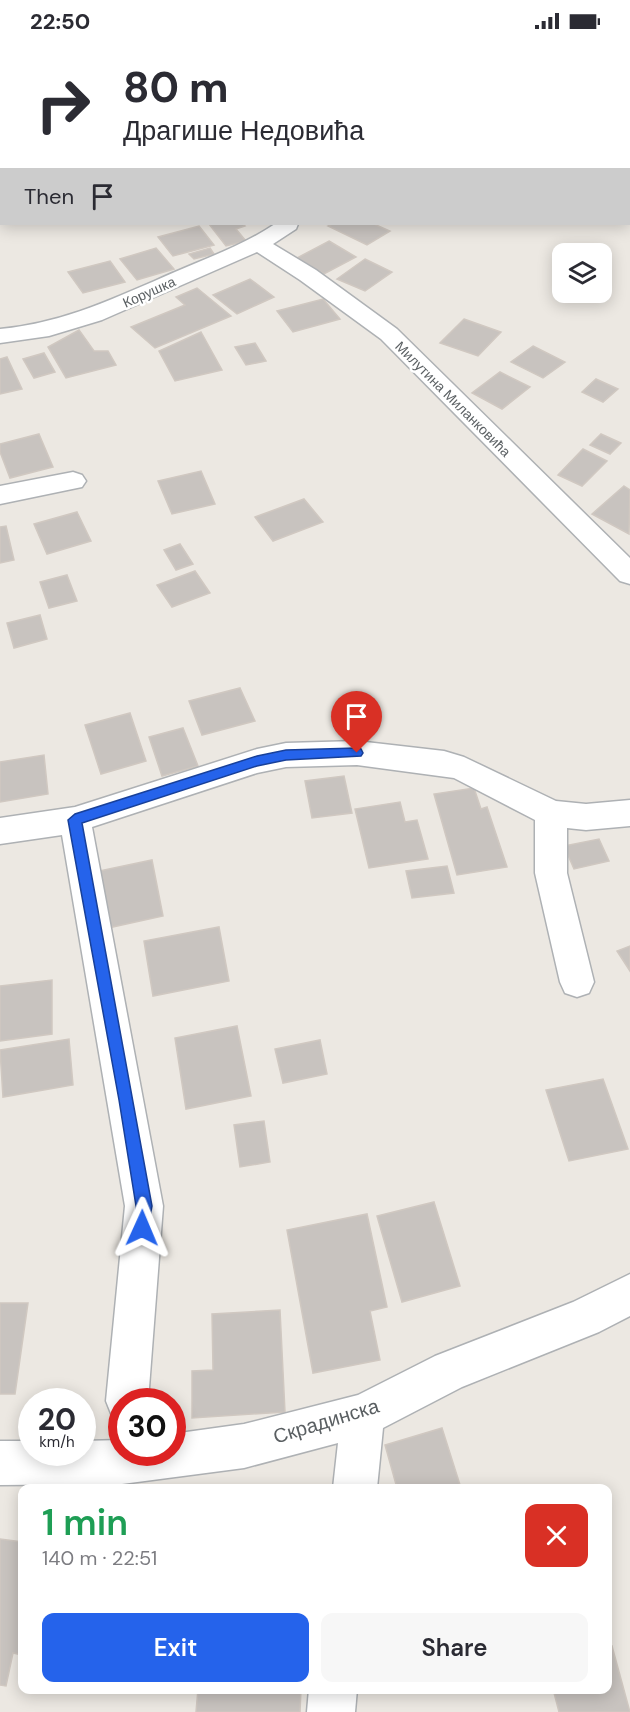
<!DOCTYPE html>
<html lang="en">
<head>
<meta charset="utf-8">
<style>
	:root { --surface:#fff; --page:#f7f7f7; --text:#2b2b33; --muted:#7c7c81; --accent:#2563eb }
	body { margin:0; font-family:"DM Sans",sans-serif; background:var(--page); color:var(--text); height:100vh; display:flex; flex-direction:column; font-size:22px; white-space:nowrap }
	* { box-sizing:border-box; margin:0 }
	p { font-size:20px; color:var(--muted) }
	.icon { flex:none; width:33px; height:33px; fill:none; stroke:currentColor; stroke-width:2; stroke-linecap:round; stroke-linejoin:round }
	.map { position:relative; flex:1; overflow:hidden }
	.side { position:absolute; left:18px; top:1442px; width:594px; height:210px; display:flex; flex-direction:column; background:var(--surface); border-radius:12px; box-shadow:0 3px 15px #0003 }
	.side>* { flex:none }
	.top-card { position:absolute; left:0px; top:0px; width:630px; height:183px; box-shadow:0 3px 15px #0003; background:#fff; color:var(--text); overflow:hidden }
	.fabs { position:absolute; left:552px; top:201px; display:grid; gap:12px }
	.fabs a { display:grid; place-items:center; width:60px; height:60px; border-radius:12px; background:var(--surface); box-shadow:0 3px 15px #0003; font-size:30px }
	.speed { position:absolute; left:18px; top:1346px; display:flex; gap:12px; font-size:30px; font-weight:700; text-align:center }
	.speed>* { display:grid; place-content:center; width:78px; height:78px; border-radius:50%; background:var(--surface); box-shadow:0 3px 15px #0003; line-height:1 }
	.speed small { font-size:15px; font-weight:400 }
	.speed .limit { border:9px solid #d22; background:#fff; color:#111 }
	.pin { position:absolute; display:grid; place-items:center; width:51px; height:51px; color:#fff; margin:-62px -26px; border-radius:50% 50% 50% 0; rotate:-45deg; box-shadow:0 0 6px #0007 }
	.pin .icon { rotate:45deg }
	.me { position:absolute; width:66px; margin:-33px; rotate:1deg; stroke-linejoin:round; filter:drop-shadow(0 0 4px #0008) }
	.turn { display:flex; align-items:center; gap:21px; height:126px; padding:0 24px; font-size:27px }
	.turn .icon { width:78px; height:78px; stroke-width:2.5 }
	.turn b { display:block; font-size:42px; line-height:51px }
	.then { display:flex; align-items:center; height:57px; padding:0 24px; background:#0003; gap:12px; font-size:22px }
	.round { display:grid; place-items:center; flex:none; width:63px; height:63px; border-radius:12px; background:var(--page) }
	.head { display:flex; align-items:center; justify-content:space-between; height:102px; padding:0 24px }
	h1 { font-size:36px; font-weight:600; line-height:45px; color:#1e9e55 }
	.primary-button { display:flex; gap:12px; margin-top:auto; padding:12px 24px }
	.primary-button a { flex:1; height:69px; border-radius:12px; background:var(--accent); color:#fff; font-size:24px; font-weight:600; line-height:69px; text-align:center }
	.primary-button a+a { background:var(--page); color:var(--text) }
	.status { display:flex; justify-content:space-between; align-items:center; height:42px; padding:0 30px; background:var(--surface); direction:ltr }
	.status svg { height:16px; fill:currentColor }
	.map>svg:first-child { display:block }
	.building { fill:#c8c3bf; stroke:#d0c8c1; stroke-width:1.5 }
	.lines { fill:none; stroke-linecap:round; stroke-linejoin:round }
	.minor-casing { stroke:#aeb1b4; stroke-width:3 }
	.minor { fill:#fff; fill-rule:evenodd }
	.route { fill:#2563eb; stroke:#184099; stroke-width:1.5 }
	.labels { text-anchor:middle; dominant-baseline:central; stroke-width:5; stroke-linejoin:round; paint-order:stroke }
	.far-street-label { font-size:14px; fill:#5a5f62; stroke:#fff }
	.near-street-label { font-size:20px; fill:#5a5f62; stroke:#fff }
</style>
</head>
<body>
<div class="status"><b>22:50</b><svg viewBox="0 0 49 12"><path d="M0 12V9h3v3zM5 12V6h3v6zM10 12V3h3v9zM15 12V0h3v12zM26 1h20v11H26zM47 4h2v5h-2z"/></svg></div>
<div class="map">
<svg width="630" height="1670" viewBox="0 0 630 1670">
	<rect width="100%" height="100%" fill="#ece8e2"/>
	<g class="building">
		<polygon points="209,182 243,182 245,184 236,187 246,199 226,204"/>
		<polygon points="332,182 374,182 390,189 367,203 328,184"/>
		<polygon points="199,184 214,203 173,214 158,195"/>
		<polygon points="329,199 356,215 324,232 297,216"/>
		<polygon points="156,206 174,227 137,238 120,217"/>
		<polygon points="210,206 214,212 194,217 189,212"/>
		<polygon points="365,217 392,230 365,249 337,237"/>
		<polygon points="110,219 125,240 83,251 68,230"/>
		<polygon points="250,237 274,255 237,272 213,253"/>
		<polygon points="197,246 231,274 155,306 131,285 185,263 176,255"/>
		<polygon points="323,257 340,277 293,290 277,269"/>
		<polygon points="464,277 501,290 478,314 440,301"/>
		<polygon points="79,288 94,309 108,309 116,323 66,336 48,305"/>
		<polygon points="201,290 222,328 175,339 159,309"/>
		<polygon points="255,301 266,319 246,323 235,305"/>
		<polygon points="533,304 565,320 543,336 511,320"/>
		<polygon points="44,311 55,330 34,336 23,317"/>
		<polygon points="7,315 22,347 0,352 0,317"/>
		<polygon points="500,330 530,345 502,367 472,351"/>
		<polygon points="596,337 618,347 603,360 582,350"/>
		<polygon points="39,392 53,425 10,436 0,410 0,402"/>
		<polygon points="601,392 621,401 610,412 590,403"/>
		<polygon points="583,407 607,419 582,444 558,433"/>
		<polygon points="201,429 215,462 172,472 158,439"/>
		<polygon points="624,444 630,448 629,492 592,472"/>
		<polygon points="304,457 323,480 273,499 255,475"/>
		<polygon points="77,470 91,499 47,512 34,482"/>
		<polygon points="6,484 14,518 0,521 0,485"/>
		<polygon points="180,502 193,522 176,528 164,508"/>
		<polygon points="195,529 210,551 172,565 157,543"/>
		<polygon points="67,533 77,559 49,566 40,540"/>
		<polygon points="40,573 47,597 14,606 7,581"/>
		<polygon points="240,646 255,679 202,693 189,659"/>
		<polygon points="130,671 146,719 101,732 85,683"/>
		<polygon points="183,686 198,724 162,734 149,695"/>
		<polygon points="44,713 48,752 0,760 0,720"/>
		<polygon points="344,734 352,771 312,776 305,739"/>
		<polygon points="474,746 481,767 487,765 507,825 457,833 434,752"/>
		<polygon points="400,760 405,780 417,778 428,817 369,826 355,767"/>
		<polygon points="599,797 609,819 574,827 564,804"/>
		<polygon points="152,818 163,874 108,886 99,829"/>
		<polygon points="447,824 454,851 412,856 406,829"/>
		<polygon points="219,885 229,939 153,954 144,899"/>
		<polygon points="630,904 630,929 617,909"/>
		<polygon points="52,938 52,992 0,999 0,944"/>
		<polygon points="237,984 251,1054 186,1067 175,996"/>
		<polygon points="69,997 73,1043 3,1055 0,1008"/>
		<polygon points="320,998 327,1032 283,1041 275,1007"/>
		<polygon points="603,1037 628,1107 569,1119 546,1048"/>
		<polygon points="264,1079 270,1120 240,1125 234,1083"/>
		<polygon points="434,1160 460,1244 402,1260 377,1174"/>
		<polygon points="367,1172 387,1265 370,1269 380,1318 313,1331 287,1188"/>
		<polygon points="0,1261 28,1261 15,1352 0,1352"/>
		<polygon points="280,1268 285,1370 192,1376 192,1329 213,1328 212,1272"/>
		<polygon points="442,1386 461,1446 397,1446 385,1403"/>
		<polygon points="0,1497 22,1500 22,1613 13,1611 6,1644 0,1643"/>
		<polygon points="612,1604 630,1670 559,1670 553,1647 608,1647 608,1605"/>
		<polygon points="198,1647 301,1647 300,1670 196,1670"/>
	</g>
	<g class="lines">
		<defs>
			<g id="minor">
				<polygon points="192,0 214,0 191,2"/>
				<polygon points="483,0 502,0 482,2"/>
				<polygon points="598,0 620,0 621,2 599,2"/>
				<polygon points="630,27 630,39 628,39 628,28"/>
				<path d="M 275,182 L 298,182 L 296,187 L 273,202 L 316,228 L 397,287 L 630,516 L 630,542 L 620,539 L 381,297 L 300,238 L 257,210 L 102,278 L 49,294 L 0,301 L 0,287 C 64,281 117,255 175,230 C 209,215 244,203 275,182 Z"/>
				<polygon points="73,430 82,433 86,439 82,445 0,462 0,444"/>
				<polygon points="357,699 444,709 464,715 556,759 586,762 630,758 630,784 586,788 567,786 567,831 594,940 589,951 577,955 565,951 560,940 535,831 535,778 454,736 357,723 286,725 257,731 92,785 163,1164 148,1359 122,1359 122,1378 112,1374 106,1359 125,1164 62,793 0,802 0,776 75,765 257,707 286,701"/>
				<polygon points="630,1232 630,1274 599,1290 462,1345 383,1386 377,1446 333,1446 338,1401 244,1426 122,1442 0,1443 0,1399 32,1399 32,1410 82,1410 82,1399 122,1398 122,1410 172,1410 172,1392 244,1382 358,1353 435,1314 573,1260"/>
				<polygon points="309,1647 357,1647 355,1670 307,1670"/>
			</g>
		</defs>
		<use href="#minor" class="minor-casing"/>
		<use href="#minor" class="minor"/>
	</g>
	<polygon class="route" points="357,706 361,707 363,711 361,714 286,718 257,724 82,781 152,1164 147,1191 142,1194 136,1191 134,1186 136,1164 119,1058 68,778 75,772 257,714 286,708"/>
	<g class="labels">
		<g class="far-street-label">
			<text transform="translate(149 250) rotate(-24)">Корушка</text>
			<text transform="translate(453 357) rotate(45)">Милутина Миланковића</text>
		</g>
		<g class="near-street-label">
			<text transform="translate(326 1379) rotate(-17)">Скрадинска</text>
		</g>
	</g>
</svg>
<div class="fabs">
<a><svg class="icon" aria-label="layers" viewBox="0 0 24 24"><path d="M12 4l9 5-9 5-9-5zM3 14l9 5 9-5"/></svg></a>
</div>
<div class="speed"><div>20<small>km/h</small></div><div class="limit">30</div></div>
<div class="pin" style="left:357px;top:711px;background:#d93025"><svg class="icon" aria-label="arrive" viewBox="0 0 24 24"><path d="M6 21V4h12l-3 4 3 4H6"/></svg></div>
<svg class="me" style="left:142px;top:1186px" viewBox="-20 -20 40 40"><path d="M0-17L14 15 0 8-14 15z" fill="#2563eb" stroke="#fff" stroke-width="4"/></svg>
<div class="top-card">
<div class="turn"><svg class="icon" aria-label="right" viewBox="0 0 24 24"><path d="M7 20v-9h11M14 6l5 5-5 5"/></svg><div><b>80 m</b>Драгише Недовића</div></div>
<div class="then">Then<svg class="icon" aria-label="arrive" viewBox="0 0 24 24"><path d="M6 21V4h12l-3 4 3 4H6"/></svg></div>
</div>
<section class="side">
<div class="head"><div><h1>1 min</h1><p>140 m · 22:51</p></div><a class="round" style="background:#d93025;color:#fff"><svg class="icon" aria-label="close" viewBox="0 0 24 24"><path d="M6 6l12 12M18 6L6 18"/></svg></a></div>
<div class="primary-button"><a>Exit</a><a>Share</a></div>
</section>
</div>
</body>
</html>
